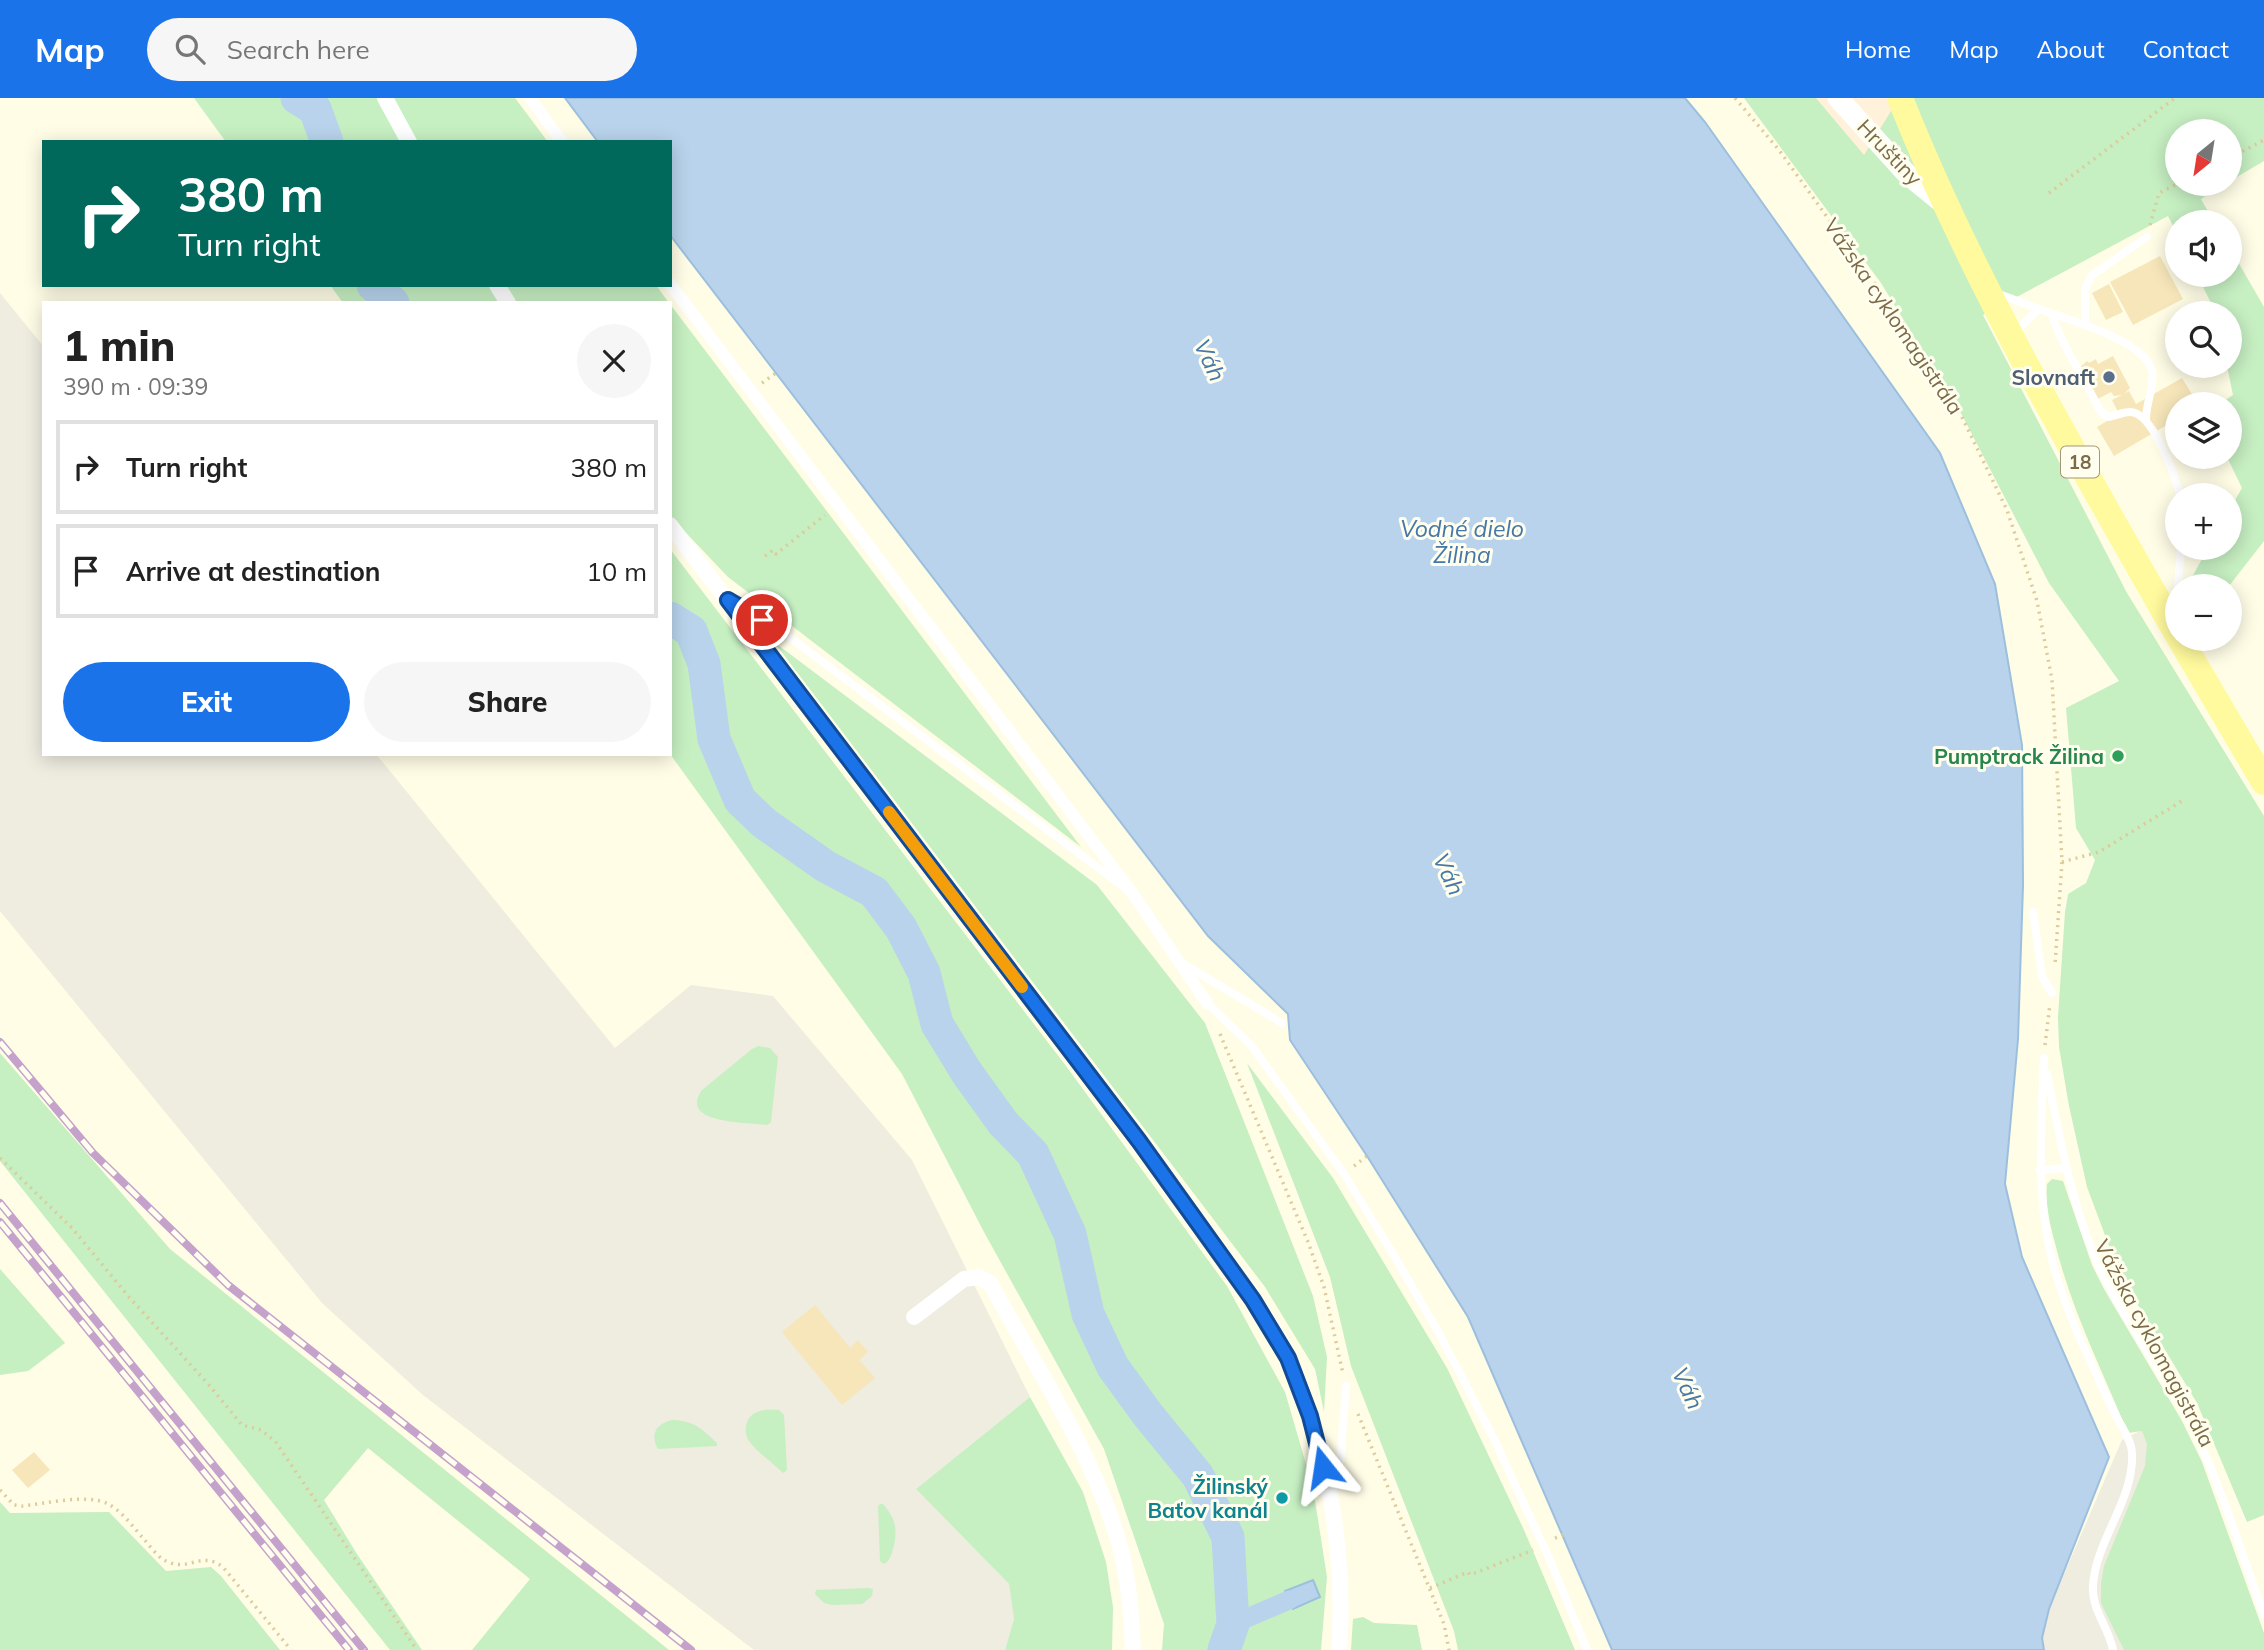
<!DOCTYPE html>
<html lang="en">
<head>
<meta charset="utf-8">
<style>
	:root { --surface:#fff; --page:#f6f6f6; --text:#222; --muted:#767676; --line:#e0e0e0; --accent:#1a73e8 }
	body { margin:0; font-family:Mulish,sans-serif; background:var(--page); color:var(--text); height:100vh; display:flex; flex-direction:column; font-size:26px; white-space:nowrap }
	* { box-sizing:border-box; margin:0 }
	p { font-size:23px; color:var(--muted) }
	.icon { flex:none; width:38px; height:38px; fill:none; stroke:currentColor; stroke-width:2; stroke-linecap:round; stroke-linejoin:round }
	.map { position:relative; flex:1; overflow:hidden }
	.sheet { position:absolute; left:42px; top:203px; width:630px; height:455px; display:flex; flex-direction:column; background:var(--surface); border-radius:0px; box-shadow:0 4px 18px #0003 }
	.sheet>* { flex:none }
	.top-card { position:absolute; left:42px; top:42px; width:630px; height:147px; border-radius:0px; box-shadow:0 4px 18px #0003; background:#00695c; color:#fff; overflow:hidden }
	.needle { width:46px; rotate:210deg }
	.buttons { position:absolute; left:2165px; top:21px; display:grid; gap:14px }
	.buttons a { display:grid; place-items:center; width:77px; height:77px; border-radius:50%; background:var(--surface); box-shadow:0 4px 18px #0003; font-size:35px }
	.pin { position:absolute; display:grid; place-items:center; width:60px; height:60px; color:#fff; margin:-30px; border:4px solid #fff; border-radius:50%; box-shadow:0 2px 7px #0007 }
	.me { position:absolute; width:77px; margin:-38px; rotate:345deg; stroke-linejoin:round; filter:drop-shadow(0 0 5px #0008) }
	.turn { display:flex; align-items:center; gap:24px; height:147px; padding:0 21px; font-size:32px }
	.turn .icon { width:91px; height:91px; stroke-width:2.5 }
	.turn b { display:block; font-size:49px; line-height:60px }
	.round { display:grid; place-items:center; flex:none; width:74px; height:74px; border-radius:37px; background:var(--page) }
	.headline { display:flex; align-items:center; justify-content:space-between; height:119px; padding:0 21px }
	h1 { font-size:42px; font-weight:800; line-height:52px }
	.action { display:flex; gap:14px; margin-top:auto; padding:14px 21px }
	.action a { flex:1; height:80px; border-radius:42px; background:var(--accent); color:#fff; font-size:28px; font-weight:800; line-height:80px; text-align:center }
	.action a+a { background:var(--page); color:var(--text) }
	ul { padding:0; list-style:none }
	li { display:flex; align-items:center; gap:21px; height:94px; margin:0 14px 10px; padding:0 7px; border:4px solid var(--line); border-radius:0px }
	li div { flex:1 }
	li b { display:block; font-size:26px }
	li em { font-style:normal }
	header { display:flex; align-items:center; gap:42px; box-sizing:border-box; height:98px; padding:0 35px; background:var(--accent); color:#fff }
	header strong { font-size:33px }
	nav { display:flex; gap:38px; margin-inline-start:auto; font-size:24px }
	.search { width:490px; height:63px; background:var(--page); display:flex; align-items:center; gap:18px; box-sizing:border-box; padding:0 24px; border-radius:38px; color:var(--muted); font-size:26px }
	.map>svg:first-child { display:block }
	.commercial { fill:#fff1da }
	.industrial { fill:#efece0 }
	.green { fill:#c6efc2 }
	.water { fill:#b8d3eb; stroke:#9dbfde; stroke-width:2 }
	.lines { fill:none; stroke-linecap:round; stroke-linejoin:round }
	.canal { stroke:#b8d3eb; stroke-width:19 }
	.river { stroke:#b8d3eb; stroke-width:33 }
	.building { fill:#f7e6ba }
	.path { stroke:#ddca9d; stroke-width:3.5; stroke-dasharray:2 5; stroke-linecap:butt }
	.service { stroke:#fff; stroke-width:8 }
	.pedestrian { stroke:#fff; stroke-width:12 }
	.minor { stroke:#fff; stroke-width:16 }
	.tertiary { stroke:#fff; stroke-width:21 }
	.primary { stroke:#fffa9d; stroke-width:26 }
	.rail-casing { stroke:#c5a2cb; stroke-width:8 }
	.rail { stroke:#fffeef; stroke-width:5; stroke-dasharray:16; stroke-linecap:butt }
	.route-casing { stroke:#114b97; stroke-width:18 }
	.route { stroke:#1a73e8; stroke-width:12 }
	.slow { stroke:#f59e0b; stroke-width:12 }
	.service-dot { fill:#5c6f8a; stroke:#fffeef; stroke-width:2.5 }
	.leisure-dot { fill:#2e9e5b; stroke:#fffeef; stroke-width:2.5 }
	.culture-dot { fill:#0f9aa8; stroke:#fffeef; stroke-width:2.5 }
	.labels { text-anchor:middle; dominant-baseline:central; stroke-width:6; stroke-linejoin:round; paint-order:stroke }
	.shield { fill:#fffeef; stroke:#a39779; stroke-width:2 }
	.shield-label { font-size:19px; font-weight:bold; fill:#7c6b47 }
	.street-label { font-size:21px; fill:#7c6b47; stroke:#fffeef }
	.service-label { font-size:21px; font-weight:bold; fill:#4e5e75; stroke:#fffeef; text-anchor:end }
	.leisure-label { font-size:21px; font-weight:bold; fill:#27864d; stroke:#fffeef; text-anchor:end }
	.culture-label { font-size:21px; font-weight:bold; fill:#0d838f; stroke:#fffeef; text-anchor:end }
	.water-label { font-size:23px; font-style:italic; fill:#4578a8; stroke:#fffeef }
</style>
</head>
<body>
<header>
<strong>Map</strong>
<div class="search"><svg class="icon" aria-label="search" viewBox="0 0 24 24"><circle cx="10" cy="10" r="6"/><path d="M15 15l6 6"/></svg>Search here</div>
<nav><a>Home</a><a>Map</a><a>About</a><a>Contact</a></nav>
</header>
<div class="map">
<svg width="2264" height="1552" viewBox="0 0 2264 1552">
	<rect width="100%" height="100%" fill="#fffde6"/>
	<polygon class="commercial" points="1816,0 1899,0 1864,58"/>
	<g class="industrial">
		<polygon points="0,195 44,249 44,656 376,656 615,950 691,887 773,898 912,1062 1030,1299 916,1391 1009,1486 1014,1521 1005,1552 754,1552 423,1297 322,1205 0,813"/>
		<polygon points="2142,1332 2231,1552 2044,1552 2042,1540 2049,1511 2122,1342"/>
	</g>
	<g class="green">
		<polygon points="194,0 515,0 548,44 226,44"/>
		<polygon points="1744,0 1816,0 1864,57 1899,0 2264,0 2264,63 2230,83 2230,33 2177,33 2177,86 2225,86 2201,101 2214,124 2177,124 2177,136 2168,118 1983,217 2127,495 2264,718 2264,1417 2247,1424 2197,1305 2120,1177 2087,1089 2069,1008 2059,949 2058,919 2065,814 2068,796 2086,785 2095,762 2076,730 2066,610 2119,583 2049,485 1962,317 1881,185"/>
		<polygon points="2230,150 2264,209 2264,443 2229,488 2196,488 2191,481 2208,450 2230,450 2230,411 2242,390 2227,359 2230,359 2230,306 2219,306 2233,297 2227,268 2230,268 2230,215 2216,215 2197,177 2230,177"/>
		<polygon points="330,187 656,187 669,205 343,205"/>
		<polygon points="670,206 1081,749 728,479 670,418"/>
		<polygon points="670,451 1066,968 1227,1188 1285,1294 1313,1390 1327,1479 1321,1552 1162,1552 1164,1526 1104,1351 984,1134 902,976 670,656"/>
		<polygon points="774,544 1097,787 1205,925 1313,1198 1327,1259 1324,1314 1315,1271 1265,1189"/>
		<path d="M 758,948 L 770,950 L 778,959 L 771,1024 L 767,1027 C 747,1024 678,1026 702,992 L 752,951 Z"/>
		<polygon points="0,955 170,1151 669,1552 472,1552 530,1481 368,1350 324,1402 357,1456 422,1552 390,1552 0,1063"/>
		<polygon points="1247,965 1333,1080 1447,1270 1524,1432 1575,1552 1458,1552 1454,1533 1351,1268 1330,1179"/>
		<path d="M 2052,1081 L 2063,1083 L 2092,1167 L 2104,1191 L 2182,1323 L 2202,1364 L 2264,1535 L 2264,1552 L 2124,1552 L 2101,1505 L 2101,1486 L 2104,1468 L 2145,1368 L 2147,1346 L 2142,1333 L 2128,1335 C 2102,1272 2071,1211 2055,1145 C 2050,1127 2045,1105 2047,1086 Z"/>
		<polygon points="0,1171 65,1245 28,1273 0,1277"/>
		<polygon points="1030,1299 1083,1394 1106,1464 1113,1509 1112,1552 1005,1552 1014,1521 1009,1486 916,1391"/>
		<path d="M 779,1312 L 784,1317 L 787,1372 L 783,1375 C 773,1365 758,1355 749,1343 C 743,1334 745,1319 757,1314 C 763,1311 772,1312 779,1312 Z"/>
		<path d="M 672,1322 C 693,1322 702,1331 717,1345 L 717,1348 L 658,1351 C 650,1336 656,1326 672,1322 Z"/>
		<polygon points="0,1404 10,1415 109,1414 166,1473 211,1469 221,1478 280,1552 0,1552"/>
		<path d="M 880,1406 L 883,1406 C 896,1421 898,1432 893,1451 C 891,1458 890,1462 884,1466 L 880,1463 L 878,1409 Z"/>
		<polygon points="869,1490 873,1491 872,1498 862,1506 832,1507 824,1505 815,1496 816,1492"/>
		<polygon points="1363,1519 1374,1525 1417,1527 1422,1552 1351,1552 1353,1521"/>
	</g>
	<g class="water">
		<polygon points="565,0 1685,0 1705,24 1940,355 1995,486 2022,647 2023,787 2018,941 2005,1086 2022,1159 2109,1359 2049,1511 2042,1540 2044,1552 1612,1552 1468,1219 1367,1058 1290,942 1288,916 1208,838 670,137 670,44 598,44"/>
		<polygon points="1313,1482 1320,1499 1293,1511 1285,1493"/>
	</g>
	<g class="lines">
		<polyline class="canal" points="1233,1526 1289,1502"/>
		<g class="river">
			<polyline points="297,0 315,11 327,44"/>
			<polyline points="373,187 393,205"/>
			<polyline points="670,520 691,533 704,566 714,641 740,702 764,725 825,768 874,794 901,830 924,875 937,926 967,975 1003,1025 1033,1056 1070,1136 1088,1216 1113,1269 1148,1317 1198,1378 1228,1439 1233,1526 1224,1552"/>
		</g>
	</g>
	<g class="building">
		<polygon points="2160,158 2183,201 2133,227 2110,184"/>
		<polygon points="2109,186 2123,214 2106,222 2092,195"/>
		<polygon points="2113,258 2130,290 2124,296 2129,293 2136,306 2182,280 2198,306 2177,306 2177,321 2114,358 2097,329 2119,316 2112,302 2122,297 2114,298 2111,294 2096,302 2079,270 2087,263 2089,265 2096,261 2098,266"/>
		<polygon points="815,1207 850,1250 858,1242 868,1254 859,1262 875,1280 842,1307 782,1234"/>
		<polygon points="34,1354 50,1372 28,1390 12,1372"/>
	</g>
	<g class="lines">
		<g class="path">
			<polyline points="1735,0 1779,52 1906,229 1959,313 2007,412 2037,503 2052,582 2062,764 2055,867"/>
			<polyline points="2230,60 2264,42"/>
			<polyline points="2049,95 2175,0"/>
			<polyline points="2150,127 2159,95 2177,86"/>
			<polyline points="762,285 776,275"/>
			<polyline points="765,458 773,452 776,456 825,417"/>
			<polyline points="2062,764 2099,754 2185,701"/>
			<polyline points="1220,936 1308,1144 1324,1189 1343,1276"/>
			<polyline points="2045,947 2050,906"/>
			<polyline points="0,1060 72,1130 129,1199 209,1287 242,1327 261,1332 275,1343 417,1552"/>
			<polyline points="1354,1068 1367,1058"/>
			<polyline points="1358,1316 1444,1526 1449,1552"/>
			<path d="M 0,1392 L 14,1407 L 22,1408 C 44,1406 88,1395 108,1406 C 122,1413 133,1429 143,1440 C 151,1449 159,1462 171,1465 C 190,1472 202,1453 223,1469 L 291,1552"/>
			<polyline points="1555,1440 1563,1437"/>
			<polyline points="1430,1490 1468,1474 1470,1477 1533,1452"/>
		</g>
		<g class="service">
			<polyline points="1996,195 2039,211"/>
			<path d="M 2051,215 L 2061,240 L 2101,314 L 2108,319 C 2115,318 2123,314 2130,314 C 2153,314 2175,378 2180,397"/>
			<polyline points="2085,227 2085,191 2091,178 2147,139"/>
			<path d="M 2013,236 L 2039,211 C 2066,221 2145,242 2152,273 C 2155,288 2146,304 2146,321"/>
			<polyline points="2178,488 2181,450"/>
			<polyline points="737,507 780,532 1125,790"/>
			<polyline points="2033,814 2042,878 2052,895"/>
			<polyline points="1182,865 1282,925"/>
			<polyline points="1207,905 1251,947 1344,1076 1392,1154 1440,1237 1494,1341 1550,1462 1587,1552"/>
			<path d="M 2044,960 C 2041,1036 2034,1112 2059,1186 C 2073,1229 2094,1271 2113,1312 C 2119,1325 2132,1342 2132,1356 C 2134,1402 2096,1442 2093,1487 C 2091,1512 2109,1529 2113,1552"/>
			<path d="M 2047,976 C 2061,1046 2073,1117 2105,1181 C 2131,1233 2168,1280 2194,1333 C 2222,1390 2242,1456 2264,1517"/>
			<polyline points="2040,1072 2066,1070"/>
			<polyline points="1331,1392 1339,1380 1346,1288"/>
		</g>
		<g class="pedestrian">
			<polyline points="530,0 562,44"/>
			<polyline points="670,186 1133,796 1207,905"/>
		</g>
		<g class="minor">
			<polyline points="385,0 409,44"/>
			<polyline points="497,187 508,205"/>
			<path d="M 670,427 C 805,603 938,780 1073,956 C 1122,1020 1170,1085 1217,1150 C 1242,1186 1272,1223 1290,1263 C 1328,1350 1346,1458 1339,1552"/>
			<path d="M 914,1219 L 964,1181 L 979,1179 L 990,1185 C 1036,1269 1092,1353 1119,1445 C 1129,1480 1131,1516 1133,1552"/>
		</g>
		<polyline class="tertiary" points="1838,0 1907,76 1944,106"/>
		<g class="primary">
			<path d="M 1900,0 C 1974,187 2078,361 2177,536"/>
			<polyline points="2180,541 2264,684"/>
		</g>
		<defs>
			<g id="rail">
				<polyline points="0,944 93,1055 228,1187 691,1552"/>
				<polyline points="0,1105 364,1552"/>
				<polyline points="0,1124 349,1552"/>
			</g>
		</defs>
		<use href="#rail" class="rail-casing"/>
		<use href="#rail" class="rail"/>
	</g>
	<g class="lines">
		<defs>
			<polyline id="route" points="762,522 728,502 1139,1043 1253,1202 1288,1260 1310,1318 1323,1369"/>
		</defs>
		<use href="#route" class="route-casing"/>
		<use href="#route" class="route"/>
		<polyline class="slow" points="889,714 1022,889"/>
	</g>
	<circle class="service-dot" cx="2109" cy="279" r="7"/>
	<circle class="leisure-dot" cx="2118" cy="658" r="7"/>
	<circle class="culture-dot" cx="1282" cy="1400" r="7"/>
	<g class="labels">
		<rect class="shield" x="2061" y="348.5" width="38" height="31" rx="5"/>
		<g class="shield-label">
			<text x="2080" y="364">18</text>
		</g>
		<g class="street-label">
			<text transform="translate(1890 54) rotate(46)">Hruštiny</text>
			<text transform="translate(1894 218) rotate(56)">Vážska cyklomagistrála</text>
			<text transform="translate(2155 1245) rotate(62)">Vážska cyklomagistrála</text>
		</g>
		<g class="service-label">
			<text x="2095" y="279">Slovnaft</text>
		</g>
		<g class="leisure-label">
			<text x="2104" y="658">Pumptrack Žilina</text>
		</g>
		<g class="culture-label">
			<text x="1268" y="1388">Žilinský<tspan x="1268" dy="24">Baťov kanál</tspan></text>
		</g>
		<g class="water-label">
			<text transform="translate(1210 262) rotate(65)">Váh</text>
			<text x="1462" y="430">Vodné dielo<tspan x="1462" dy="26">Žilina</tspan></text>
			<text transform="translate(1449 776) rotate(65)">Váh</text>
			<text transform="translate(1688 1290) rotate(65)">Váh</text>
		</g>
	</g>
</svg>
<div class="buttons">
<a><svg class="needle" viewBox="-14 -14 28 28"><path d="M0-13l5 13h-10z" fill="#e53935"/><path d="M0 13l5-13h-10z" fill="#767676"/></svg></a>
<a><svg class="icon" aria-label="sound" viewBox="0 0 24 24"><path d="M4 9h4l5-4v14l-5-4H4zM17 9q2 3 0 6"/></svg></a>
<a><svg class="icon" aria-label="search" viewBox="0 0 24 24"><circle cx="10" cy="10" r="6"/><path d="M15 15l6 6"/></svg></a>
<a><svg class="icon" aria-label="layers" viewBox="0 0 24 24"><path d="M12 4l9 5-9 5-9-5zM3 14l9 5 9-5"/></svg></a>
<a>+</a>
<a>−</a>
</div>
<div class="pin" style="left:762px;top:522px;background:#d93025"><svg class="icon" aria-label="arrive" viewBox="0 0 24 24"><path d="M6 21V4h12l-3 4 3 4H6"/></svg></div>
<svg class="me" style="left:1323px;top:1369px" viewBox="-20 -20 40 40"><path d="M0-17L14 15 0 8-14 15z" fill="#1a73e8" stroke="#fff" stroke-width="4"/></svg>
<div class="top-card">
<div class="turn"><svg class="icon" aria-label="right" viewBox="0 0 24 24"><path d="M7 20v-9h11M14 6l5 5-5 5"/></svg><div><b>380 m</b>Turn right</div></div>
</div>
<section class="sheet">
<div class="headline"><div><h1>1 min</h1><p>390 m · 09:39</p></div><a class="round"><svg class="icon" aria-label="close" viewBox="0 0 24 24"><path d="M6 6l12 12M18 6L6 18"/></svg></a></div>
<ul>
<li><svg class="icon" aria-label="right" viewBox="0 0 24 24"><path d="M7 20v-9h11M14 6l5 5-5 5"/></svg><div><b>Turn right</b></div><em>380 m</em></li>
<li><svg class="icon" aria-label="arrive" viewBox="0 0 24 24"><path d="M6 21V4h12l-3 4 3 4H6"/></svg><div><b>Arrive at destination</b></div><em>10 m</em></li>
</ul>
<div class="action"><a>Exit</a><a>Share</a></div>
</section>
</div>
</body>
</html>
